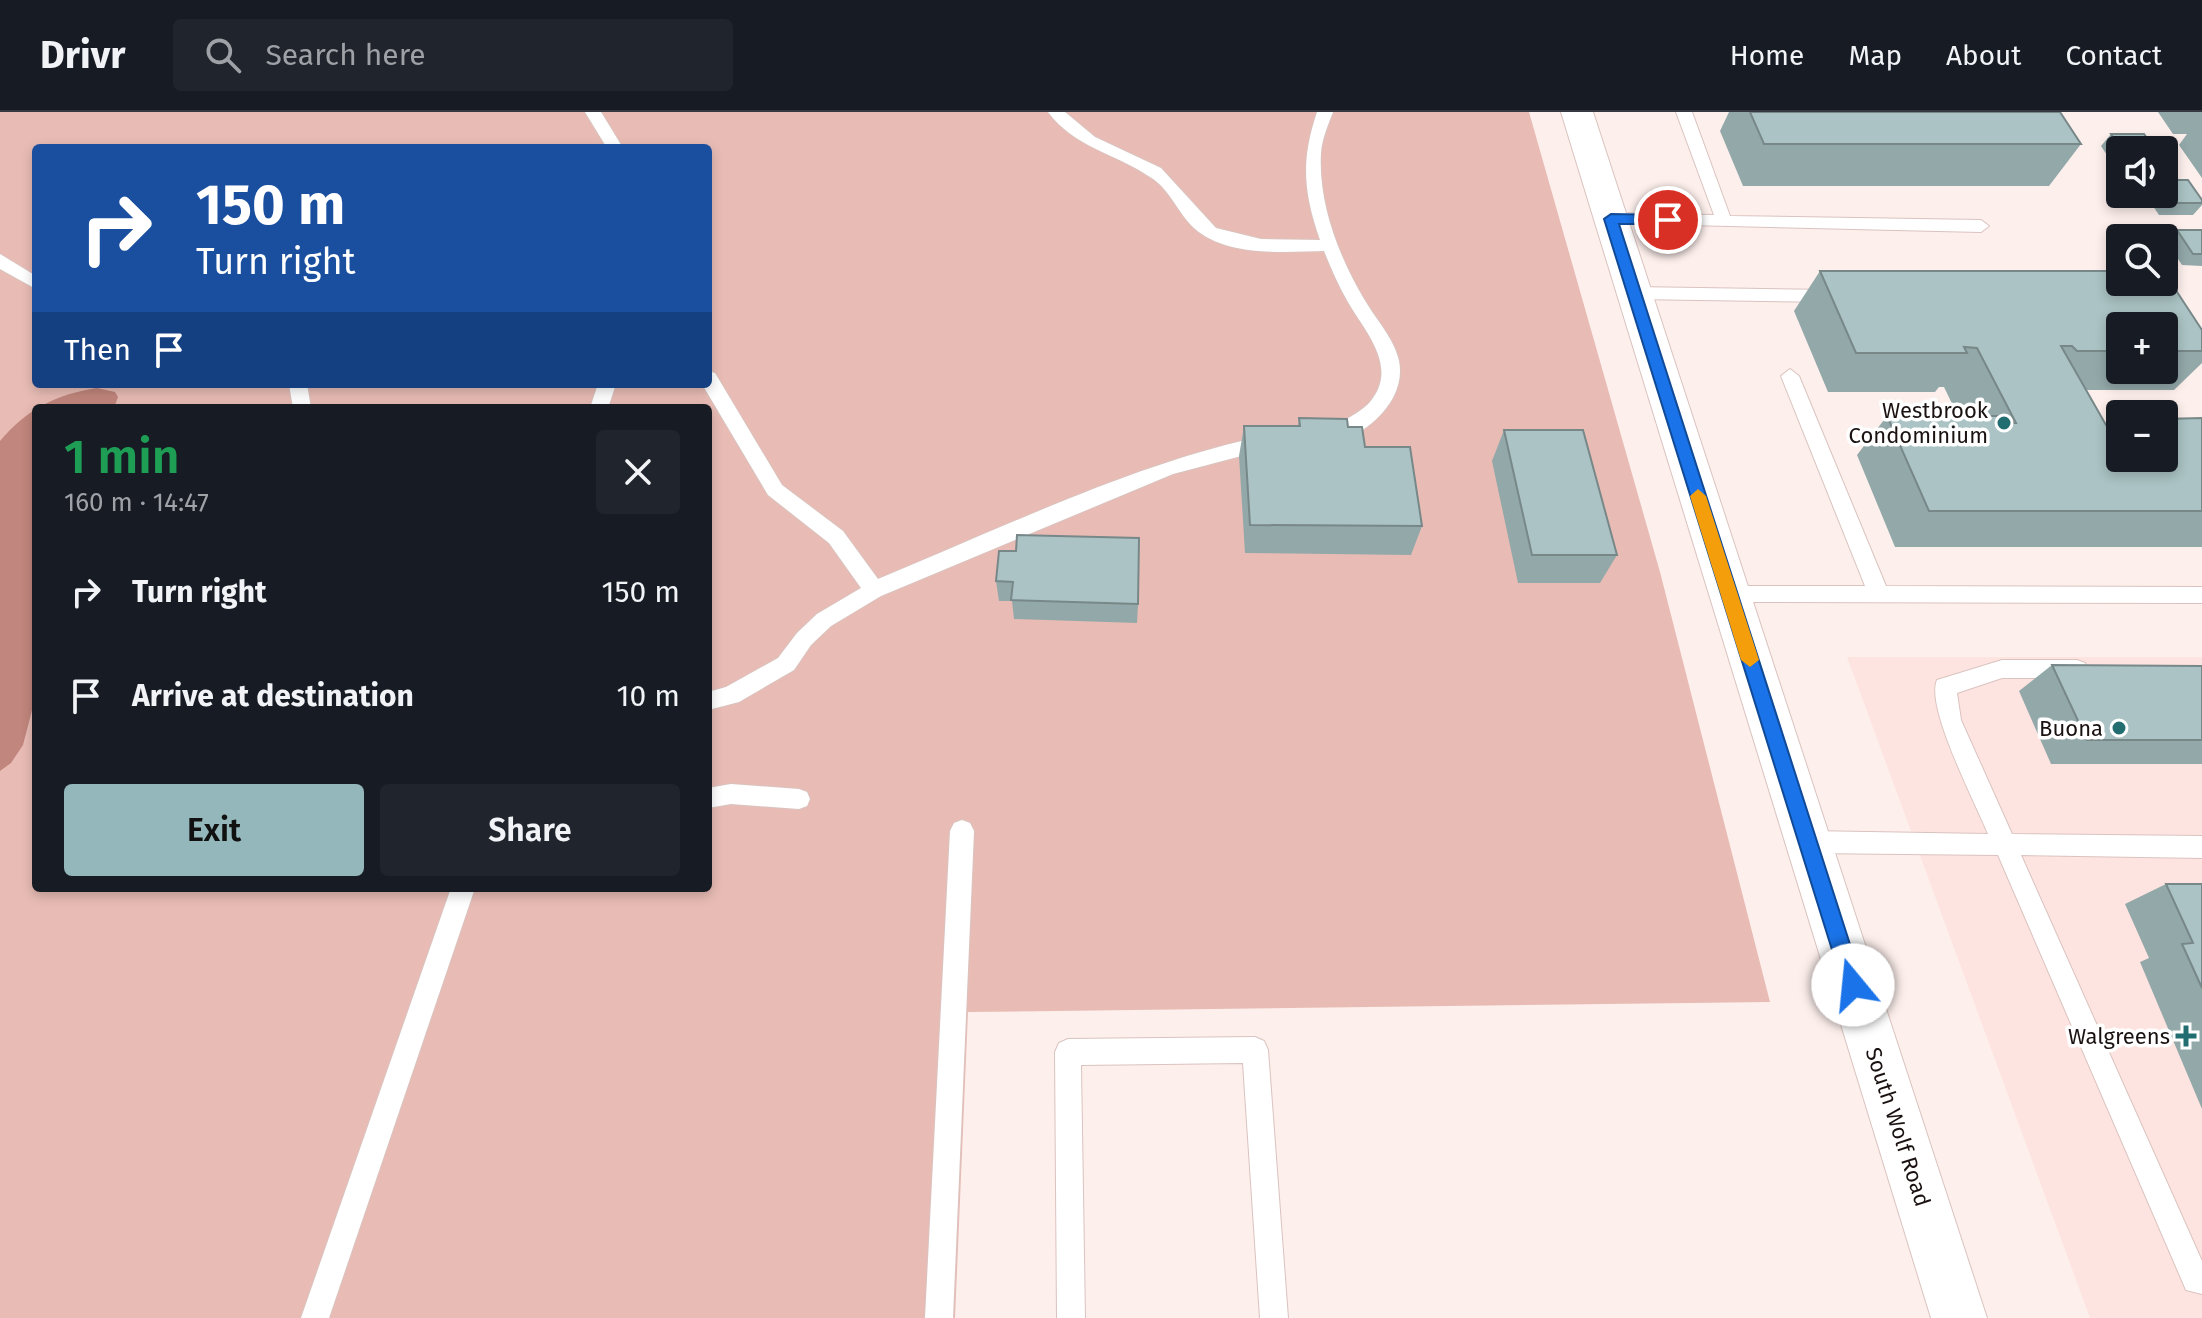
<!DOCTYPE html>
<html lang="en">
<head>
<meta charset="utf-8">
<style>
	:root { --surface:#171b24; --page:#20242c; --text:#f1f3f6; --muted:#9ea1a6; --line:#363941; --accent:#93b7ba }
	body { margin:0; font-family:"Fira Sans",sans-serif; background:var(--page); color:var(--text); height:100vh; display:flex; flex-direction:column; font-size:30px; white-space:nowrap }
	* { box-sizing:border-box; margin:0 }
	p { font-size:26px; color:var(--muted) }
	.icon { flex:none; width:44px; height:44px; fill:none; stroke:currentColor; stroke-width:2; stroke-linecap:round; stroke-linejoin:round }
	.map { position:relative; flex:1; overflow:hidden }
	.drawer { position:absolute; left:32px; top:292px; width:680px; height:488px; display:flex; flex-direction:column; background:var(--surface); border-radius:8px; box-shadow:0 4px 12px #0003 }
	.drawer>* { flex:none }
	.banner { position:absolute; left:32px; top:32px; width:680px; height:244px; border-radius:8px; box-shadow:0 4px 12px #0003; background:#1a4fa0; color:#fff; overflow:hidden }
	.fabs { position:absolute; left:2106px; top:24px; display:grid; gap:16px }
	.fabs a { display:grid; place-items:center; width:72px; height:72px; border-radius:8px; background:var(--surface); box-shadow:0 4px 12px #0003; font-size:40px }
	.pin { position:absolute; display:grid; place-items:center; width:68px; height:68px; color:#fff; margin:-34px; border:4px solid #fff; border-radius:50%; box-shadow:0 2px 8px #0007 }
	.me { position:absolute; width:88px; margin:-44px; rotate:343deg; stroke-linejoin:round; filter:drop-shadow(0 0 6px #0008) }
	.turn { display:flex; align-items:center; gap:28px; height:168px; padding:0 32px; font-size:36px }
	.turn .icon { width:104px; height:104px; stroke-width:2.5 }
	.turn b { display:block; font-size:56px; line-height:68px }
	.then { display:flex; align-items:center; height:76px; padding:0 32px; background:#0003; gap:16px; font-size:30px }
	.round { display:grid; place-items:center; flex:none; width:84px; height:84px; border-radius:8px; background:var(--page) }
	.overview { display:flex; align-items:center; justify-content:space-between; height:136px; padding:0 32px }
	h1 { font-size:48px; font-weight:600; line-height:60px; color:#1e9e55 }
	.primary-button { display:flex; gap:16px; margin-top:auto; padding:16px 32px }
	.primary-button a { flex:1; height:92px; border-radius:8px; background:var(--accent); color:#111; font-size:32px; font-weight:600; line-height:92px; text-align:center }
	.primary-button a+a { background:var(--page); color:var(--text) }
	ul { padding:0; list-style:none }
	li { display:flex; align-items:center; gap:24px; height:104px; padding:0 32px }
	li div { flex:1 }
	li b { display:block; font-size:30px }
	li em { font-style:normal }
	header { display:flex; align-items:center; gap:48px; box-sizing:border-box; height:112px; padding:0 40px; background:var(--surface); border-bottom:2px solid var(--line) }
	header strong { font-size:38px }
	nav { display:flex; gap:44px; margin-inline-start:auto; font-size:28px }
	.search { width:560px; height:72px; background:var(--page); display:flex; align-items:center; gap:20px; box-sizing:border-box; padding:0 28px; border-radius:8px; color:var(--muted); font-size:30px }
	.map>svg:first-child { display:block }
	.built { fill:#fee4e0 }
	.green { fill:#e8bcb5; fill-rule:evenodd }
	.water { fill:#c1867d }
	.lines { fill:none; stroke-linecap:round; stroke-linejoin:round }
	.service-casing { stroke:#dac3bf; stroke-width:2 }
	.secondary-casing { stroke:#dac3bf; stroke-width:2 }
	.service { fill:#fff; fill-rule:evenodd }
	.secondary { fill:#fff; fill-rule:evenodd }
	.wall { fill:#93a8a9; fill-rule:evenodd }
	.building { fill:#abc3c4; stroke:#788889; stroke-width:2 }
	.route { fill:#1a73e8; stroke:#114b97; stroke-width:2 }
	.slow { fill:#f59e0b }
	.poi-dot { fill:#216d70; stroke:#fff; stroke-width:3 }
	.labels { text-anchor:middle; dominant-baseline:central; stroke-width:7; stroke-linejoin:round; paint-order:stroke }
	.poi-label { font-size:22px; fill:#1a1211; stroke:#fff; text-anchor:end }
	.street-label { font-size:22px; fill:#1a1211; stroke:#fff }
</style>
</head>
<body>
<header>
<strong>Drivr</strong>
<div class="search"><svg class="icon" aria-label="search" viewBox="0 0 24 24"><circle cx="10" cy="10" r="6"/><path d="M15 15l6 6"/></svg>Search here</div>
<nav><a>Home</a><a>Map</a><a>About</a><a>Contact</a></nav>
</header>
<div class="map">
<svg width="2202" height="1206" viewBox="0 0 2202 1206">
	<rect width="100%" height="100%" fill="#fdefec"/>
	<polygon class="built" points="1847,545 2202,545 2202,1206 2090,1206"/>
	<path class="green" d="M 0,0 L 1529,0 L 1660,460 L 1770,890 L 968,900 L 955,1206 L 0,1206 ZM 36,36 L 708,36 L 708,272 L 36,272 ZM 36,296 L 708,296 L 708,776 L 36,776 Z"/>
	<path class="water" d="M 97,276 L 115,280 L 118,285 L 114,296 L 36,296 L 36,583 L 23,633 L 11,651 L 0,659 L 0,329 C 27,297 57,282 97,276 Z"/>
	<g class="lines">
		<defs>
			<g id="service">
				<polygon points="585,0 601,0 623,36 607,36"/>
				<path d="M 1048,0 L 1065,0 L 1095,25 L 1161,56 L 1216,116 L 1261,127 L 1320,128 C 1303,79 1301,48 1317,0 L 1333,0 C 1328,13 1322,27 1321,41 C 1318,91 1339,145 1364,187 C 1375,206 1392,224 1398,245 C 1410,287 1366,323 1330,334 L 1320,327 C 1328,314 1357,305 1370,290 C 1399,255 1366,221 1348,190 C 1338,173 1331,156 1324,139 C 1284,140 1226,145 1194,116 C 1177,100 1170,77 1150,65 C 1115,41 1075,36 1048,0 Z"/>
				<polygon points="1676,0 1692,0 1730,104 1981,108 1989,114 1981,120 1605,111 1603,107 1611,101 1714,103"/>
				<polygon points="0,142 36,164 36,177 0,157"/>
				<polygon points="1634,175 1833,178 1842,184 1833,190 1634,187 1625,181"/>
				<polygon points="1790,257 1799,264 1886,474 2202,475 2202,491 1729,490 1722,488 1719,482 1722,476 1729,474 1865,474 1781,264"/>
				<path d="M 708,259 L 715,261 L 782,373 L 843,419 L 878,467 C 1002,416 1137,350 1268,323 L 1278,330 L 1268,337 L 1173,362 L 881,484 L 831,514 L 811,533 L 794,558 L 739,590 L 708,598 L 708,580 L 726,575 L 778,546 L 797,521 L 817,502 L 861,476 L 829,431 L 768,383 L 702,272 L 708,272 Z"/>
				<polygon points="289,272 307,272 311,296 293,296"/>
				<polygon points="598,272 616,272 608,296 590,296"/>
				<path d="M 2002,548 L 2077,548 L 2085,551 L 2088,557 L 2085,563 L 2077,566 L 2002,566 L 1957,581 L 1961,608 L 2012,722 L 2202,724 L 2202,746 L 2021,743 L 2202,1149 L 2202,1182 L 2186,1178 L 1998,743 L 1808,741 L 1800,738 L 1796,730 L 1800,722 L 1808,719 L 1988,722 C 1976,692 1925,595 1937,568 Z"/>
				<polygon points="731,672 799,677 807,680 810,687 807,694 799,697 731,692 708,696 708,676"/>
				<polygon points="962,708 970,711 974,719 953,1206 925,1206 950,719 954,711"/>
				<polygon points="451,776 475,776 329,1206 301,1206"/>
				<polygon points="1255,925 1264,929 1268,938 1288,1206 1260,1206 1243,951 1081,953 1085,1206 1057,1206 1055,940 1059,931 1068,927"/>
			</g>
			<polygon id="secondary" points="1561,0 1593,0 1987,1206 1931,1206"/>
		</defs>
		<use href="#service" class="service-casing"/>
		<use href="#secondary" class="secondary-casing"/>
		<use href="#service" class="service"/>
		<use href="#secondary" class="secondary"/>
	</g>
	<g class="wall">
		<polygon points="1729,0 2060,0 2081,32 2049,74 1743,74 1720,19"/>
		<polygon points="2158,0 2202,0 2202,66 2179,33 2187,22 2173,22"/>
		<polygon points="2111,22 2155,38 2120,38 2120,55 2115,55 2101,34"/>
		<polygon points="2145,82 2164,82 2202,88 2202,93 2193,103 2159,103"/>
		<polygon points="2177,118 2202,118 2202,154 2182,153 2166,129"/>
		<path d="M 1820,159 L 2202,218 L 2202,251 L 2174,278 L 2086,278 L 2106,313 L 2113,313 L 2120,307 L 2120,346 L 2202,306 L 2202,435 L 1895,435 L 1857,343 L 1887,304 L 1958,304 L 1944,275 L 1939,275 L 1935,280 L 1828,280 L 1794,199 ZM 2120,214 L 2164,214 L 2164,258 L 2120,258 Z"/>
		<polygon points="1299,306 1348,315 1365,335 1422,414 1411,443 1245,441 1239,344 1244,314 1298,314"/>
		<polygon points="1504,318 1617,443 1600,471 1518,471 1492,349"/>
		<polygon points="999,439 1138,492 1137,511 1014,507 1012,489 999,489 996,469"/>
		<polygon points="2052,553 2202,554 2202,652 2051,652 2019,579"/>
		<polygon points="2166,772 2202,772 2202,997 2140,850 2149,846 2125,792"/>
	</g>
	<g class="building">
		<polygon points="1750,0 2060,0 2081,32 1764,32"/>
		<polygon points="2111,22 2144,22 2155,38 2121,38"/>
		<polygon points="2164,68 2188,68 2202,88 2202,91 2169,91 2163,82 2164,82"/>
		<polygon points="2177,118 2202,118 2202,142 2193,142"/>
		<polygon points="1820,159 2120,159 2120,170 2164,170 2164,160 2202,218 2202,239 2164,239 2164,214 2120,214 2120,239 2077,239 2072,234 2061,234 2106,313 2120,313 2120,346 2164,346 2164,307 2202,306 2202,399 1929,399 1887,304 1998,304 2002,311 2016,311 1977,236 1964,235 1967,241 1856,241"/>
		<polygon points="1299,306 1347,307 1348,315 1362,315 1365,335 1410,335 1422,414 1250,413 1244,314 1300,314"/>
		<polygon points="1504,318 1583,318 1617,443 1532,443"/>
		<polygon points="1017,423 1139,426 1138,492 1011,488 1013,470 996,469 999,439 1016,439"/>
		<polygon points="2052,553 2202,554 2202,628 2087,628"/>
		<polygon points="2166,772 2202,772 2202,876 2182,832 2193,831"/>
	</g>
	<polygon class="route" points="1611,102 1668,103 1675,108 1668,112 1619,112 1863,873 1860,880 1853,883 1846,880 1843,873 1604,107"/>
	<polygon class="slow" points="1698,377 1706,384 1759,548 1750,555 1741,548 1690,384"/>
	<g class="poi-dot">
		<circle cx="2004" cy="311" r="8"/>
		<circle cx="2119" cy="616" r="8"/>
		<path d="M2182 912h8v8h8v8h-8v8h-8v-8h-8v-8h8z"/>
	</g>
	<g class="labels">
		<g class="poi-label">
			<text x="1988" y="298">Westbrook<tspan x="1988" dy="25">Condominium</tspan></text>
			<text x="2103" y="616">Buona</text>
			<text x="2170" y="924">Walgreens</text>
		</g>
		<g class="street-label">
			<text transform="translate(1898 1015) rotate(72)">South Wolf Road</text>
		</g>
	</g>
</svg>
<div class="fabs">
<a><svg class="icon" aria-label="sound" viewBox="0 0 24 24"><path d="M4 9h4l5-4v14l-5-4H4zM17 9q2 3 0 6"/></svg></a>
<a><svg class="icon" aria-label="search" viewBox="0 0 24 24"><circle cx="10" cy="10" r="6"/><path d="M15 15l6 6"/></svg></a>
<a>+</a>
<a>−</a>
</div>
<div class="pin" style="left:1668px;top:108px;background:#d93025"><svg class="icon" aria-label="arrive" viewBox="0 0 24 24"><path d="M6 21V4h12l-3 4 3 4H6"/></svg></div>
<svg class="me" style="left:1853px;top:873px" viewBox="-20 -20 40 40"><circle r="19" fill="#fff"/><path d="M0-13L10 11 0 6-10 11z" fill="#1a73e8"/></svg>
<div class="banner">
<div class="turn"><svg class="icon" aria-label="right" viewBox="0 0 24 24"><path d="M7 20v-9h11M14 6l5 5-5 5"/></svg><div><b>150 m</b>Turn right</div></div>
<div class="then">Then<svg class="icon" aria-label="arrive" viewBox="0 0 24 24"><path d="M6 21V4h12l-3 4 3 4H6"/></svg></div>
</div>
<section class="drawer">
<div class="overview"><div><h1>1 min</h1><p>160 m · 14:47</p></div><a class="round"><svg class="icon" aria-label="close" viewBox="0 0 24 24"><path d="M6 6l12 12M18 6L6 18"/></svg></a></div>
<ul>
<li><svg class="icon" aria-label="right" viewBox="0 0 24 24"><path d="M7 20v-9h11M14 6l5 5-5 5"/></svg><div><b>Turn right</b></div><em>150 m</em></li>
<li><svg class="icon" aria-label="arrive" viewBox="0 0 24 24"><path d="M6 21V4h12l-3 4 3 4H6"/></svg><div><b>Arrive at destination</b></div><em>10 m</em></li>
</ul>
<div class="primary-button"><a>Exit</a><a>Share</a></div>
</section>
</div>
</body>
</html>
